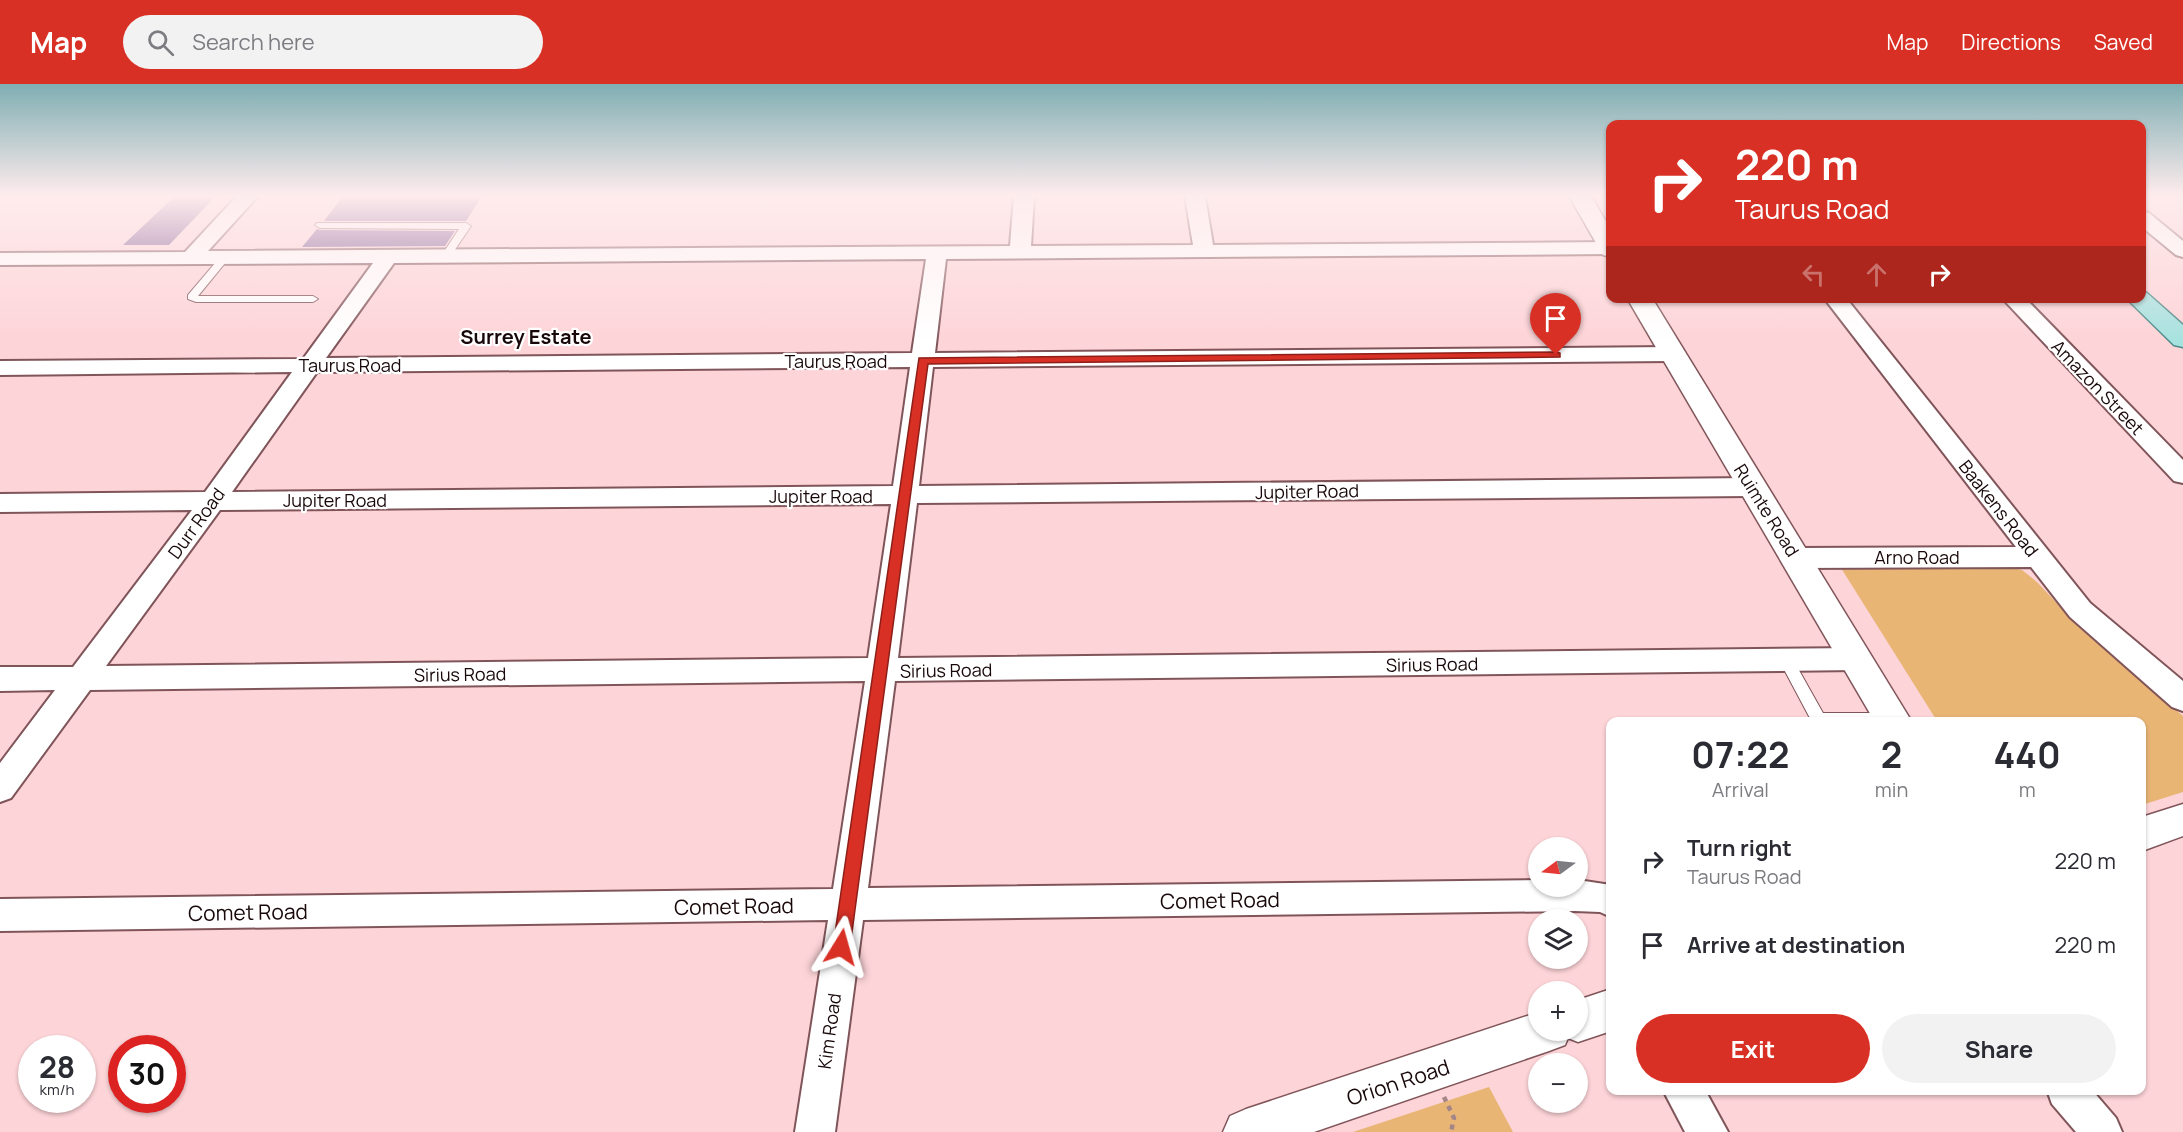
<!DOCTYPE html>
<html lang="en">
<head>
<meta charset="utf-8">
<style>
	:root { --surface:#fff; --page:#f2f2f3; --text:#2b2b33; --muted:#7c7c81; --accent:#d93025 }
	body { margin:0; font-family:Manrope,sans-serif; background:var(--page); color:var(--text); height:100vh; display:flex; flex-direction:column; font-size:22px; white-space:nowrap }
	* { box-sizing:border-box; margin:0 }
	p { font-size:20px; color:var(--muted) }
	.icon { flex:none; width:33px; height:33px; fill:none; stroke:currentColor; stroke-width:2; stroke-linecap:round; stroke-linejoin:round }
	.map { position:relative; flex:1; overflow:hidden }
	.drawer { position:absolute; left:1606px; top:633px; width:540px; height:378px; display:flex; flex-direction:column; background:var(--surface); border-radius:12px; box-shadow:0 2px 4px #0004 }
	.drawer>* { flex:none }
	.hud { position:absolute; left:1606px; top:36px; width:540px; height:183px; border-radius:12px; box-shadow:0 2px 4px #0004; background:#d93025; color:#fff; overflow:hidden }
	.needle { width:39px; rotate:255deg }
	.tools { position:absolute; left:1528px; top:753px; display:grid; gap:12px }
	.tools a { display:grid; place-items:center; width:60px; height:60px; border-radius:50%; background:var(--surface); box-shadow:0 2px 4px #0004; font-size:30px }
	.speed { position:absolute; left:18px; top:951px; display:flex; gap:12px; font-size:30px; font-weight:700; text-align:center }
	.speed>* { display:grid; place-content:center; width:78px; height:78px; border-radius:50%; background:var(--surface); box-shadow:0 2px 4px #0004; line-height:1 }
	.speed small { font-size:15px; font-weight:400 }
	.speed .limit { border:9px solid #d22; background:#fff; color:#111 }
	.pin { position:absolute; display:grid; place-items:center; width:51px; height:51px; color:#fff; margin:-62px -26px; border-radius:50% 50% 50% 0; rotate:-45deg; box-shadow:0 0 6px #0007 }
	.pin .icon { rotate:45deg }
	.me { position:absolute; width:66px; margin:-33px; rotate:8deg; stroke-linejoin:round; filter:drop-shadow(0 0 4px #0008) }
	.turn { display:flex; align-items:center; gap:21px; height:126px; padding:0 30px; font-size:27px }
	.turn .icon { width:78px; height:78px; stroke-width:2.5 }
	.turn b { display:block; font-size:42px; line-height:51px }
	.lanes { display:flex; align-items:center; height:57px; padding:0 30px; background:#0003; justify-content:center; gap:30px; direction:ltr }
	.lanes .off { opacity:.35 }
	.eta { display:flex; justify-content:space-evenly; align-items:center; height:102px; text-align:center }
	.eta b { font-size:36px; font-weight:700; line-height:42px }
	.cta { display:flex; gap:12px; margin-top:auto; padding:12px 30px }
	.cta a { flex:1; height:69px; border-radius:36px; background:var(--accent); color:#fff; font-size:24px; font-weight:700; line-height:69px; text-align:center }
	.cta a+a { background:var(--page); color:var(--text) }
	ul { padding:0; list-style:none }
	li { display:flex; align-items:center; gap:18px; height:84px; padding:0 30px }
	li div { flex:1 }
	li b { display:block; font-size:22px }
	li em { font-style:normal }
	header { display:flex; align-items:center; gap:36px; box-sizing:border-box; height:84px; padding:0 30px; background:var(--accent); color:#fff }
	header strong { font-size:28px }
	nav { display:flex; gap:33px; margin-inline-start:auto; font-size:21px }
	.search { width:420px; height:54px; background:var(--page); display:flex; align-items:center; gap:15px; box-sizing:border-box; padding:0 21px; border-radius:33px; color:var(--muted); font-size:22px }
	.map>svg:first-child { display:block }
	.green { fill:#e9b575 }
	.building { fill:#785390 }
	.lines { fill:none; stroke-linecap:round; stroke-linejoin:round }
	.service-casing { stroke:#80555a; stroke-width:2 }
	.minor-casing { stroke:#80555a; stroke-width:4 }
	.tertiary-casing { stroke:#80555a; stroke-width:3 }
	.primary-casing { stroke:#4d8987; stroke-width:3 }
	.path { stroke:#a48588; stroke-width:4.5; stroke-dasharray:5 5; stroke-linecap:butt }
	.service { fill:#fff; fill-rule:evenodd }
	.minor { fill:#fff; fill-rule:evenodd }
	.tertiary { fill:#fff; fill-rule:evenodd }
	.primary { fill:#a6e2df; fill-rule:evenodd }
	.route { fill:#d93025; stroke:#8d1f18; stroke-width:1.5 }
	.labels { text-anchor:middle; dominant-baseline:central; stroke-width:4.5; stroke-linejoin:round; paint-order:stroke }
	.street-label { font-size:18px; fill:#18080a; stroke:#fff }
	.far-district-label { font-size:20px; font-weight:bold; fill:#18080a; stroke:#fff }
	.near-street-label { font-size:21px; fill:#18080a; stroke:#fff }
</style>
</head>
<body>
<header>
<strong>Map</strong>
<div class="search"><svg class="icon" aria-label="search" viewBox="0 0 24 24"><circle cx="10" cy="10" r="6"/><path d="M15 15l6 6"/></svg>Search here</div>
<nav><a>Map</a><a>Directions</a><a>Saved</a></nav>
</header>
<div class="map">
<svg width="2183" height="1048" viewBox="0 0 2183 1048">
	<rect width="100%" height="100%" fill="#fdd4d8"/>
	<g class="green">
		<polygon points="2003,482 2022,486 2037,498 2081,545 2183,632 2183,708 2142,721 2142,638 1937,637 1841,484"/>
		<polygon points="1489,1003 1513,1048 1353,1048"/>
	</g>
	<g class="building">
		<polygon points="175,112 216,112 169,161 123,161"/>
		<polygon points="343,112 482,112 466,137 324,137"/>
		<polygon points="317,145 320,146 455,147 445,162 302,163"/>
	</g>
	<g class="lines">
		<defs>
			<g id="service">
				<polygon points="317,139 466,139 471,142 450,173 447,174 442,171 459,145 320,144 315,141"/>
				<polygon points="225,170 230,173 198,212 313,212 318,215 313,218 196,218 188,215 188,211 222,171"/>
				<polygon points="1786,571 1791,572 1823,629 1892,629 1897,631 1898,638 1812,638 1779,576 1781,572"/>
			</g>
			<g id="minor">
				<path d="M 237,112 L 258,112 L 208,167 L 1010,162 L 1014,112 L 1034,112 L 1031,162 L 1193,161 L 1185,112 L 1205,112 L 1213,161 L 1611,158 L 1610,170 L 946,175 L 935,269 L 1672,263 L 1680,265 L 1683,270 L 1680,275 L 1672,277 L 933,283 L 919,402 L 1751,394 L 1760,397 L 1764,403 L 1760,409 L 1751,412 L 917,419 L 898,574 L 1857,564 L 1867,567 L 1872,575 L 1867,583 L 1857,586 L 895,597 L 868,804 L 1539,796 L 1539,802 L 1578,802 L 1578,796 L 1611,801 L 1611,833 L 1600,828 L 1575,827 L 863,836 L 835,1048 L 795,1048 L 828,836 L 0,847 L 0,815 L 833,805 L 865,597 L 90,606 L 11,714 L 0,718 L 0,679 L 55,606 L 0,607 L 0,583 L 73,583 L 192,426 L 0,428 L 0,410 L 205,408 L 292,288 L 0,291 L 0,277 L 303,275 L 373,179 L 0,181 L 0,169 L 185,168 ZM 926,175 L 912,269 L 326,274 L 394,179 ZM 910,283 L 893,402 L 232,408 L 317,288 ZM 891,420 L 868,574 L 106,582 L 220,426 Z"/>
				<polygon points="2142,127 2149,129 2183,157 2183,173 2176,171 2142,143"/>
				<polygon points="1824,214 1846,214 2090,519 2183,597 2183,627 2172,623 2070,533 2031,483 1797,484 1787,481 1783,474 1787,467 1797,464 2016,463"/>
				<polygon points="2002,214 2025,214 2183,376 2183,399 2174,397"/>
				<polygon points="1663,1006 1705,1006 1728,1048 1685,1048"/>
				<polygon points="2047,1006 2092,1006 2116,1034 2122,1048 2076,1048 2052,1020"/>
			</g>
			<g id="tertiary">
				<polygon points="1569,112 1591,112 1611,146 1611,173 1603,171"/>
				<polygon points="1627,214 1652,214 1912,638 1875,638"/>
				<polygon points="2183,720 2183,752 2142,767 2142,733"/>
				<polygon points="1611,905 1611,947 1578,958 1568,954 1565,961 1549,967 1314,1048 1223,1048 1230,1032 1246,1025 1539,928 1539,946 1578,946 1578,916"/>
			</g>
			<polygon id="primary" points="2142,207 2147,209 2183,241 2183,263 2174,261 2126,214 2142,214"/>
		</defs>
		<use href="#service" class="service-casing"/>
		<use href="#minor" class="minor-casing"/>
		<use href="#tertiary" class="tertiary-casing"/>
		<use href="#primary" class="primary-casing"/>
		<polyline class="path" points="1444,1013 1454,1034 1451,1048"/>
		<use href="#service" class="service"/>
		<use href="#minor" class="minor"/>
		<use href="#tertiary" class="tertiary"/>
		<use href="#primary" class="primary"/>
	</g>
	<linearGradient id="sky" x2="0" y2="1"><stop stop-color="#7faeb3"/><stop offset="0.43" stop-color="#feeced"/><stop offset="1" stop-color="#feeced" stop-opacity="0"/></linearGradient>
	<rect width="2183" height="259" fill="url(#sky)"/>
	<polygon class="route" points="1556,268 1560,269 1560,273 928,280 850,863 847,869 841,871 835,869 833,863 919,274"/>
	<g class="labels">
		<g class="street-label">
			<text x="836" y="277">Taurus Road</text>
			<text x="350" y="281">Taurus Road</text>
			<text transform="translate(2098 303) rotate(46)">Amazon Street</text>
			<text transform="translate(1307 407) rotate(-1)">Jupiter Road</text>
			<text x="821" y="412">Jupiter Road</text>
			<text x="335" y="416">Jupiter Road</text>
			<text transform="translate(1999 424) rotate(52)">Baakens Road</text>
			<text transform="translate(1767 426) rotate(58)">Ruimte Road</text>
			<text transform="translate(196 439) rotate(-54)">Durr Road</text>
			<text x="1917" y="473">Arno Road</text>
			<text transform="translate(1432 580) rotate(-1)">Sirius Road</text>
			<text transform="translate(946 586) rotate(-1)">Sirius Road</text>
			<text transform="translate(460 590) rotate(-1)">Sirius Road</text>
			<text transform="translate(829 947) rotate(-82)">Kim Road</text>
		</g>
		<g class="far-district-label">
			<text x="526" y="252">Surrey Estate</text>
		</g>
		<g class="near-street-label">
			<text transform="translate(1220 816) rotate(-1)">Comet Road</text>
			<text transform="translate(734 822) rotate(-1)">Comet Road</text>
			<text transform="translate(248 828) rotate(-1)">Comet Road</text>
			<text transform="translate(1398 998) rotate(-18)">Orion Road</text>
		</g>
	</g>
</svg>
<div class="tools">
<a><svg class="needle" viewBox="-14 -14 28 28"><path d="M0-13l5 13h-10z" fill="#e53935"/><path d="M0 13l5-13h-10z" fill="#7c7c81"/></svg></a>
<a><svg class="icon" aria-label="layers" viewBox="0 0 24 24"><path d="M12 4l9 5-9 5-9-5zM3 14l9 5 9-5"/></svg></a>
<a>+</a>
<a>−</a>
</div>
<div class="speed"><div>28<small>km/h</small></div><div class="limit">30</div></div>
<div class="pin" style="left:1556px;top:271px;background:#d93025"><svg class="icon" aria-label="arrive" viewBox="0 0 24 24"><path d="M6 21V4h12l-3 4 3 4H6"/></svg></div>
<svg class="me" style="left:841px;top:863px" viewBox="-20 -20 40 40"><path d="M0-17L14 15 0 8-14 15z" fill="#d93025" stroke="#fff" stroke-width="4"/></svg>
<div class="hud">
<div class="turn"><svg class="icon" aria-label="right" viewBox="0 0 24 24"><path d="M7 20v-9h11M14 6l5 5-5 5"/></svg><div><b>220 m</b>Taurus Road</div></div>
<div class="lanes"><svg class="icon off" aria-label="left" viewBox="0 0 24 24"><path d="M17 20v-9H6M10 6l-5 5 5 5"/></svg><svg class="icon off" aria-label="ahead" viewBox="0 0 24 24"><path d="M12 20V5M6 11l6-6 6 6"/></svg><svg class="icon" aria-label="right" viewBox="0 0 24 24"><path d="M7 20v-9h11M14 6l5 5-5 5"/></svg></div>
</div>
<section class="drawer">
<div class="eta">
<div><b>07:22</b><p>Arrival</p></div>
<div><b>2</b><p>min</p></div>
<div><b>440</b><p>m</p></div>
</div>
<ul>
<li><svg class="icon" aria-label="right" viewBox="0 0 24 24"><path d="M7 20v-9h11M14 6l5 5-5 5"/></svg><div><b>Turn right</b><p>Taurus Road</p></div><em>220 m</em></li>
<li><svg class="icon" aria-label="arrive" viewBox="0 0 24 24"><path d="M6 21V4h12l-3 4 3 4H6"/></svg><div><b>Arrive at destination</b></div><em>220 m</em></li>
</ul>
<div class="cta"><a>Exit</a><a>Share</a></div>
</section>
</div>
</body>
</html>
